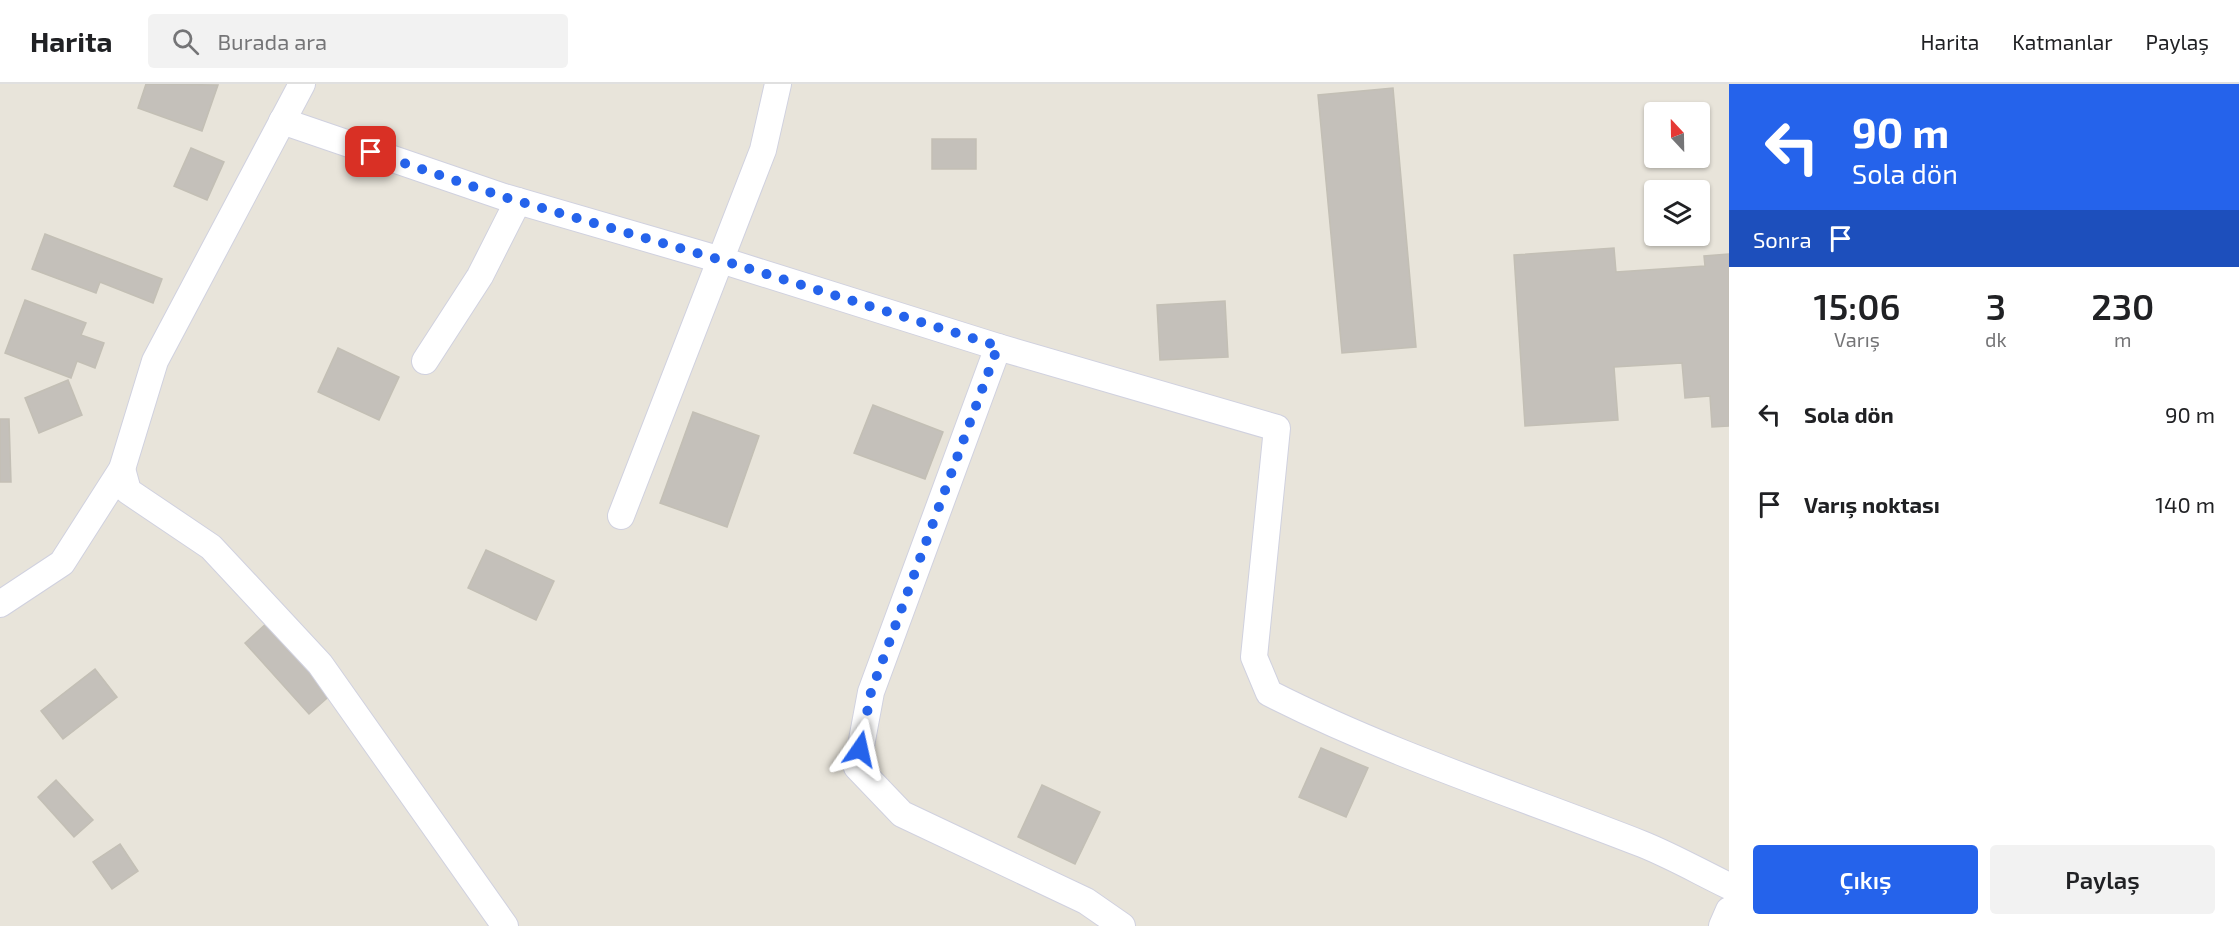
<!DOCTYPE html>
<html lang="tr">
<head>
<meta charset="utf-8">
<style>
	:root { --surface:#fff; --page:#f2f2f2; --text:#202124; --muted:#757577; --line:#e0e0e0; --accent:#2563eb }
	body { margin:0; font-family:"Exo 2",sans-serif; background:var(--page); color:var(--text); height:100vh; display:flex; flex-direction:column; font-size:22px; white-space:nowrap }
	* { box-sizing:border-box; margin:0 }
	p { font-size:20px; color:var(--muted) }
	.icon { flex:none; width:33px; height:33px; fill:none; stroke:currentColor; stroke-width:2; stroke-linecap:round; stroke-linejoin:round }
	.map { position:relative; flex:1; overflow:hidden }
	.drawer { display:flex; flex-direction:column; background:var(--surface); width:510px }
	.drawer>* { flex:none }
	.banner { background:#2563eb; color:#fff; overflow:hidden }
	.needle { width:39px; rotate:338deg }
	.controls { position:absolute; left:1644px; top:18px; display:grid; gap:12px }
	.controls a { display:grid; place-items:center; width:66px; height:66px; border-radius:6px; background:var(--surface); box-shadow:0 2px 4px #0004; font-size:30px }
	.pin { position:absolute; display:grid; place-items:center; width:51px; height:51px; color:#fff; margin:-26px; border-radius:12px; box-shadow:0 3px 9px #0006 }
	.me { position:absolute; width:66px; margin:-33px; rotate:11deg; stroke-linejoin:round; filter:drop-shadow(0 0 4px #0008) }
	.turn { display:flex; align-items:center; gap:21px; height:126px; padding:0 24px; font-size:27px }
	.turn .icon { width:78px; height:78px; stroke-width:2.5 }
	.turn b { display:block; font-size:42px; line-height:51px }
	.then { display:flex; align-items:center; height:57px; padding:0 24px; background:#0003; gap:12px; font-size:22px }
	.eta { display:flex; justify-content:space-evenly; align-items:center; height:102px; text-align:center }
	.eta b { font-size:36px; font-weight:600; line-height:42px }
	.action { display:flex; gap:12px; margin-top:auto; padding:12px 24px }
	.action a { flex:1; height:69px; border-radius:6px; background:var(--accent); color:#fff; font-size:24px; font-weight:600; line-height:69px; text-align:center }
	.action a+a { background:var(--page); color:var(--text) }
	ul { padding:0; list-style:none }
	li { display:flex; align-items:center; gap:18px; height:90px; padding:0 24px }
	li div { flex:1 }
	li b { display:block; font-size:22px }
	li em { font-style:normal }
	header { display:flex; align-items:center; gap:36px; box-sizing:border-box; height:84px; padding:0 30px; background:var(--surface); border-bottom:2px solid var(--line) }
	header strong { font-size:28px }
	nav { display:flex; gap:33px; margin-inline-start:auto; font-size:21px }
	.search { width:420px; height:54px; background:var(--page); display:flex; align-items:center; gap:15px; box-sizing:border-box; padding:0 21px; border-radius:6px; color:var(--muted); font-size:22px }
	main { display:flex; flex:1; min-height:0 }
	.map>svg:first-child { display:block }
	.building { fill:#c4c0ba; stroke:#c3bfb5; stroke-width:1.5 }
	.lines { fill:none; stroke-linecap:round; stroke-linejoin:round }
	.minor-casing { stroke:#d0d1df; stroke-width:28 }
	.minor { stroke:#fff; stroke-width:26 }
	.route { stroke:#2563eb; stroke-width:10; stroke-dasharray:0 18 }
</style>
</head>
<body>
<header>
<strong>Harita</strong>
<div class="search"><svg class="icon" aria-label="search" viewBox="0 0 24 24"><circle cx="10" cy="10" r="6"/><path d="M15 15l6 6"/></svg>Burada ara</div>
<nav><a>Harita</a><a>Katmanlar</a><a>Paylaş</a></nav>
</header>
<main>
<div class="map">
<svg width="1729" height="842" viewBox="0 0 1729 842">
	<rect width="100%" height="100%" fill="#e8e4da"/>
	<g class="building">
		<polygon points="146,0 218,1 202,47 138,24"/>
		<polygon points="1393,4 1416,263 1342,269 1318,11"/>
		<rect x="932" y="55" width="44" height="30"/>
		<polygon points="191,64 224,78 207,116 174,102"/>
		<polygon points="45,150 162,195 153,219 100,198 96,209 32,185"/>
		<polygon points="1614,164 1616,188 1705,182 1704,172 1729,170 1729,342 1712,343 1710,312 1685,314 1682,279 1614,283 1618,336 1525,342 1514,171"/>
		<polygon points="25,216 86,239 81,251 104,259 95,284 77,277 71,294 5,269"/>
		<polygon points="1225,217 1228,273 1160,276 1157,221"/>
		<polygon points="338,264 399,293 379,336 318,308"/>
		<polygon points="68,296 82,331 39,349 25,314"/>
		<polygon points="873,321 943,348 925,395 854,369"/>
		<polygon points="693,328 759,352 727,443 660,419"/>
		<polygon points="0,335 9,335 11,398 0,398"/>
		<polygon points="486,466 554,497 536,536 468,504"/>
		<polygon points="269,537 334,608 309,630 245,559"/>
		<polygon points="95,585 117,613 63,655 41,627"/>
		<polygon points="1321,664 1368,684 1346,733 1299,713"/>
		<polygon points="56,696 93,736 74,753 38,713"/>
		<polygon points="1042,701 1100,728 1075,780 1018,753"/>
		<polygon points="120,760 138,787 112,805 93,778"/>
	</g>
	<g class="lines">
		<defs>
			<g id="minor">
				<path d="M 282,37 L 504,113 L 721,176 L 998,263 L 1277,344 L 1254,573 L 1269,609 C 1389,670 1517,711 1642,760 C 1672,772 1700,788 1729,802"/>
				<polyline points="998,263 871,608 857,683 902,730 1086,817 1122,842"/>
				<polyline points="425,277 480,192 518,117"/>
				<polyline points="122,385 128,407 211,463 320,580 505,842"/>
				<polyline points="621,432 763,66 778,0"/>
				<polyline points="0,520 62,479 122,385 155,277 302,0"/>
				<polyline points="1722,842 1729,826"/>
			</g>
		</defs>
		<use href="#minor" class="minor-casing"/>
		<use href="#minor" class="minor"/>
	</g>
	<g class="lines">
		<polyline class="route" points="371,68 504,113 721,176 998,262 871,608 860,665"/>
	</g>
</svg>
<div class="controls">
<a><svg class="needle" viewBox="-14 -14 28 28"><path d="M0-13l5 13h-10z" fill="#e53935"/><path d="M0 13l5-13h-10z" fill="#757577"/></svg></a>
<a><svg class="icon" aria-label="layers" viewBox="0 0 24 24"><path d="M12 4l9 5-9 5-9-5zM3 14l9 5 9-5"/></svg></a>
</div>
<div class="pin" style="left:371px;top:68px;background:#d93025"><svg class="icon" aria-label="arrive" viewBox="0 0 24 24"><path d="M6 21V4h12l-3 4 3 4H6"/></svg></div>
<svg class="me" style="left:860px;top:665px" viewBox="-20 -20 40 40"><path d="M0-17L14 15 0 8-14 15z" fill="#2563eb" stroke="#fff" stroke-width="4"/></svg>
</div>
<section class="drawer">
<div class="banner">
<div class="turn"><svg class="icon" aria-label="left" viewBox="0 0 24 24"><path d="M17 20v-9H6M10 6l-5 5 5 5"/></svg><div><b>90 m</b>Sola dön</div></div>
<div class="then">Sonra<svg class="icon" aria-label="arrive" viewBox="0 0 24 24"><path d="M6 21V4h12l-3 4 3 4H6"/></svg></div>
</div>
<div class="eta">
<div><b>15:06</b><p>Varış</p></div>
<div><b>3</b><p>dk</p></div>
<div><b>230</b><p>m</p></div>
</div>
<ul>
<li><svg class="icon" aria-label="left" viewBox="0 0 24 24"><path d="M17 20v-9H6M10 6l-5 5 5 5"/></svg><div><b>Sola dön</b></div><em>90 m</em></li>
<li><svg class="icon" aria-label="arrive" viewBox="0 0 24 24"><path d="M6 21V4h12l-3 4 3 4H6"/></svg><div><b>Varış noktası</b></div><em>140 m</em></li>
</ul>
<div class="action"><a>Çıkış</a><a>Paylaş</a></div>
</section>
</main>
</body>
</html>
